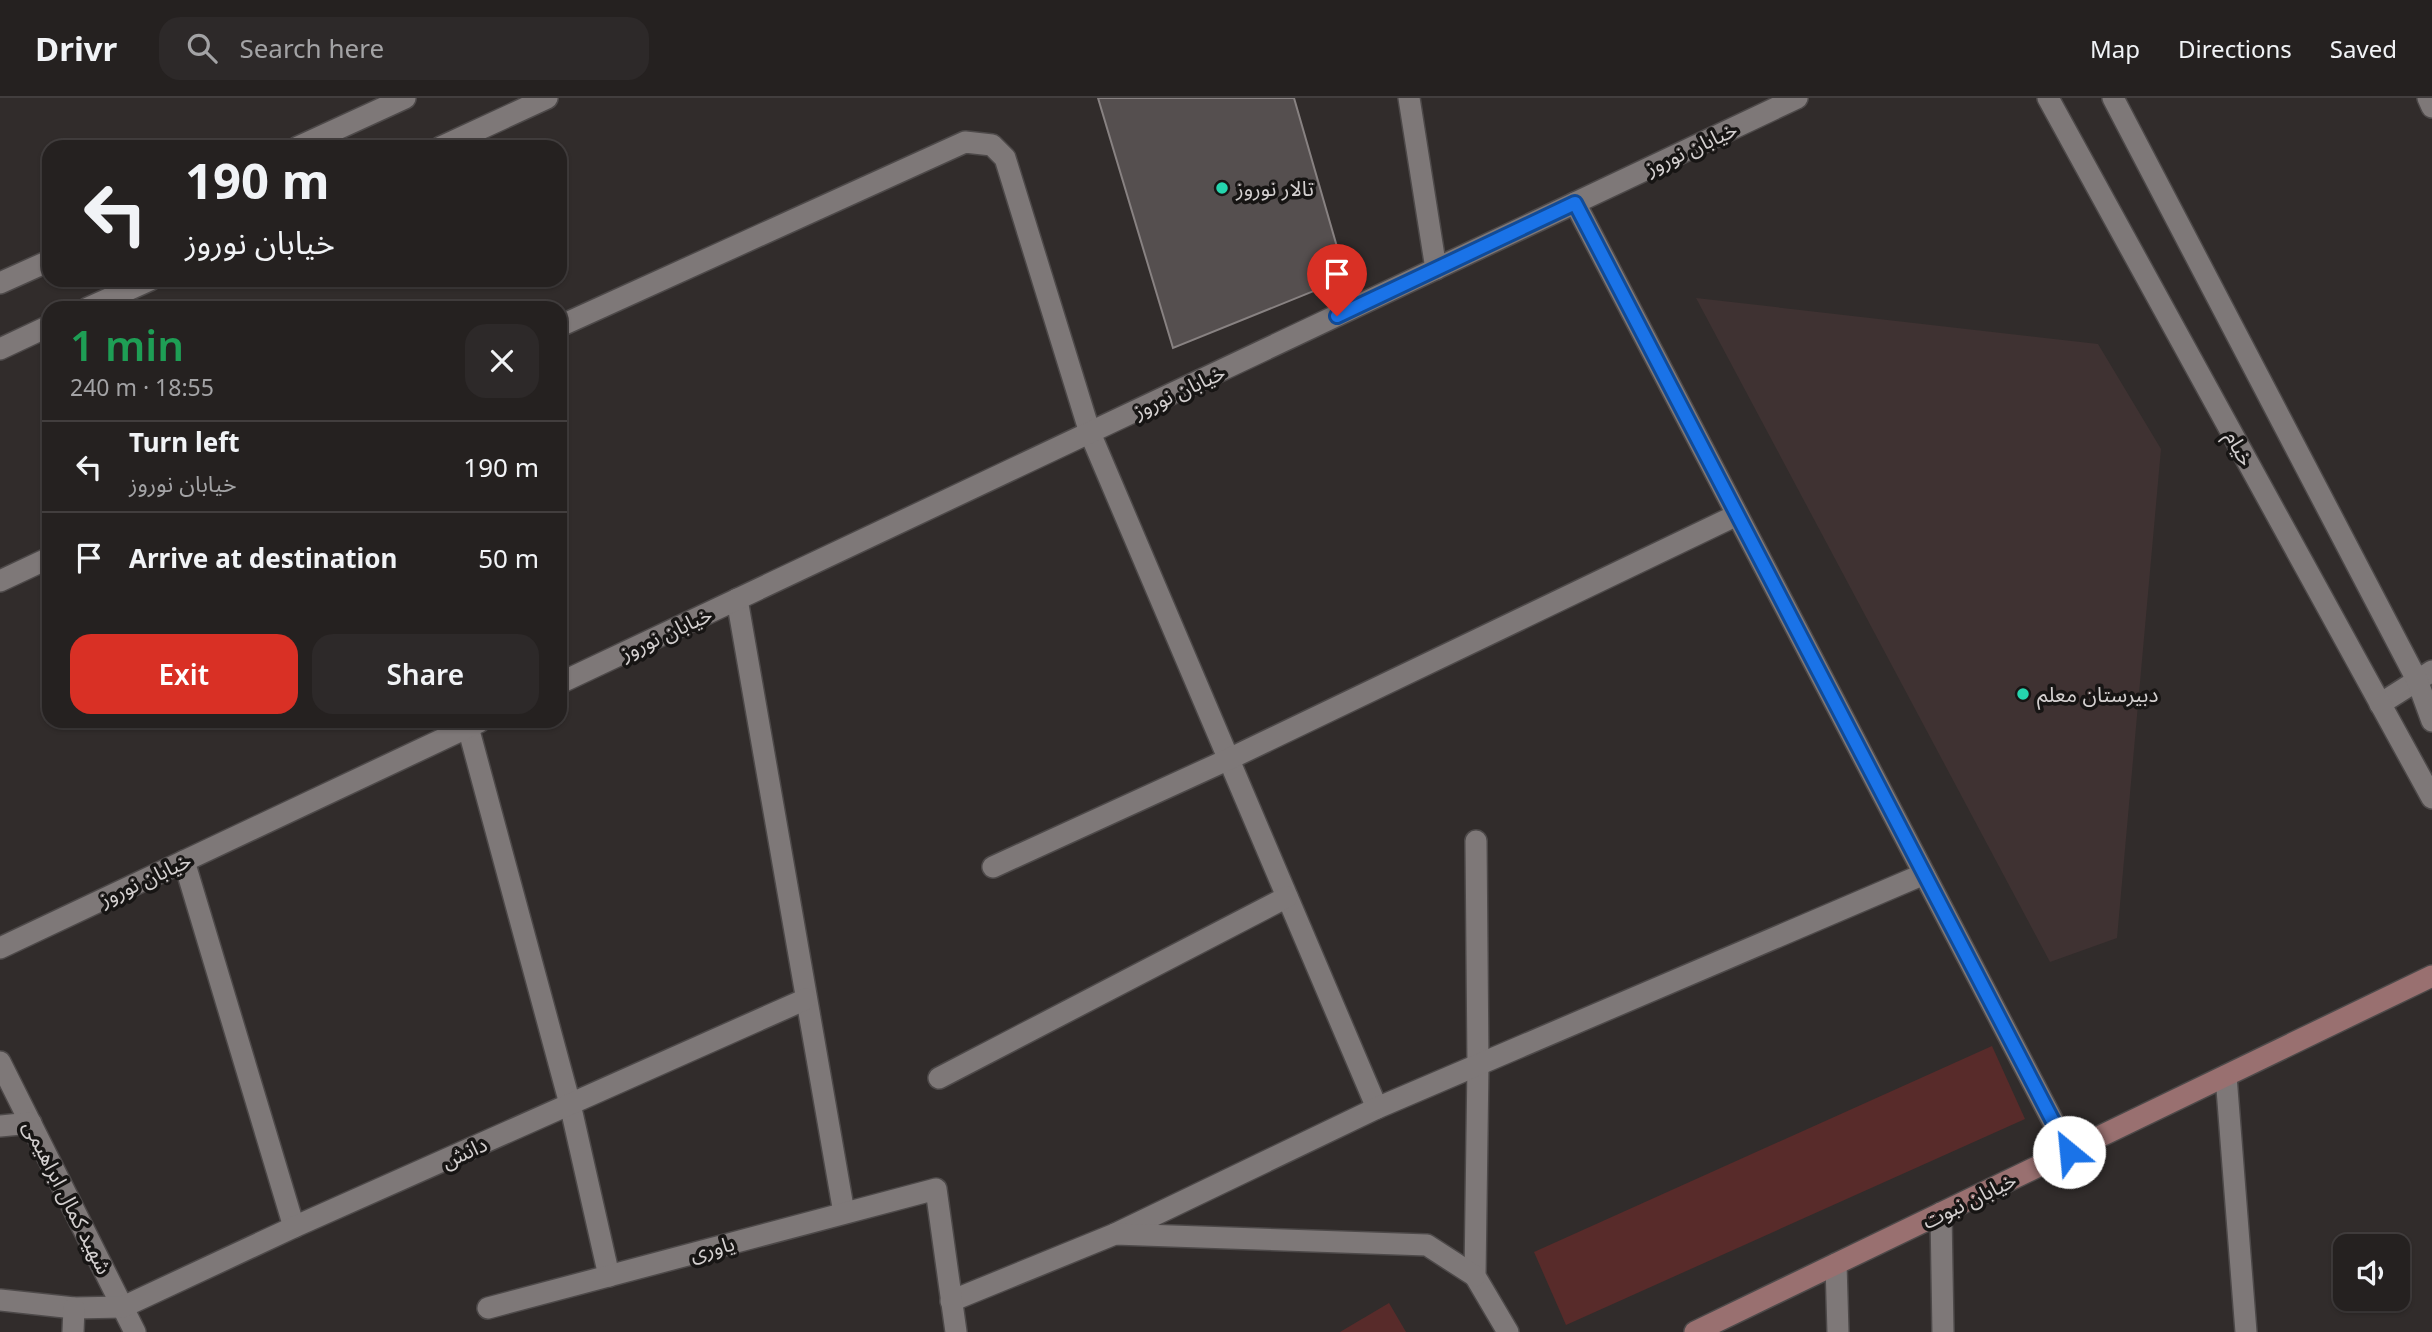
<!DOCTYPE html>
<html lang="en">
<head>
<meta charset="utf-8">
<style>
	:root { --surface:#252120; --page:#2d2929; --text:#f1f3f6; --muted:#a3a3a5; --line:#423e3e; --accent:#d93025 }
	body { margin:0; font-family:"Noto Sans","Noto Sans Arabic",sans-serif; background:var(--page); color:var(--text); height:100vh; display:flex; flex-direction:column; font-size:26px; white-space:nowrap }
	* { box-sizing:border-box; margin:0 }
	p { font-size:23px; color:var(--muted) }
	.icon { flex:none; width:38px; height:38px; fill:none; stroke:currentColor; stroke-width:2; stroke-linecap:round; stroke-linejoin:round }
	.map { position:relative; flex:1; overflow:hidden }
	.side { position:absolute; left:42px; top:203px; width:525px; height:427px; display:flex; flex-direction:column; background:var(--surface); border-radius:21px; box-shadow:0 2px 5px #0004,0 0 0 2px var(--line) }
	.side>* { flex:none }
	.top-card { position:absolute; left:42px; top:42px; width:525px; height:147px; border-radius:21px; box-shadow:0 2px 5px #0004,0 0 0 2px var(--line); background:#252120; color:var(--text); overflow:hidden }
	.fabs { position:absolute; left:2333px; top:1136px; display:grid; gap:14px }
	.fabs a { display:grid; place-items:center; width:77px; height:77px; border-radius:14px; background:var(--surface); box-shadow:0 2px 5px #0004,0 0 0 2px var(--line); font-size:35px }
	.pin { position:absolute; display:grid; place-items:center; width:60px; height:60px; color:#fff; margin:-72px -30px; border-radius:50% 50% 50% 0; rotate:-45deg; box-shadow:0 0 7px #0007 }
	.pin .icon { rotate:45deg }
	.me { position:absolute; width:77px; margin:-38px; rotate:332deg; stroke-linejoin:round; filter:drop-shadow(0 0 5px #0008) }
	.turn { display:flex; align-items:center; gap:24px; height:147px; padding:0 28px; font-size:32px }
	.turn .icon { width:91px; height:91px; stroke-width:2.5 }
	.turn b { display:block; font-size:49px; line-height:60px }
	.round { display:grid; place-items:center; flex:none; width:74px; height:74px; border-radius:21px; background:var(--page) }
	.head { display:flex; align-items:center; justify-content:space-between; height:119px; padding:0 28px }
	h1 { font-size:42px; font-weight:600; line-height:52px; color:#1e9e55 }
	.button { display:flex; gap:14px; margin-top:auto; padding:14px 28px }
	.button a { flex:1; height:80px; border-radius:21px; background:var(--accent); color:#fff; font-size:28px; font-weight:600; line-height:80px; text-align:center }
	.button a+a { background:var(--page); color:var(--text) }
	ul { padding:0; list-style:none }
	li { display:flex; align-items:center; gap:21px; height:91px; padding:0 28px; border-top:2px solid var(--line) }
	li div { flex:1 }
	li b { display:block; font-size:26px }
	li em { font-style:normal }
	header { display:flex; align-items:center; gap:42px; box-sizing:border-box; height:98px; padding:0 35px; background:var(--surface); border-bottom:2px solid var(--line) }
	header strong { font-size:33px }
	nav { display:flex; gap:38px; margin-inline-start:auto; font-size:24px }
	.search { width:490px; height:63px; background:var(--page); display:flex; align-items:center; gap:18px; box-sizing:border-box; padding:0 24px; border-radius:21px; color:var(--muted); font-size:26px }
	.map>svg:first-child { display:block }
	.built { fill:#3f3232 }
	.green { fill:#582b2a }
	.building { fill:#554f4f; stroke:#888282; stroke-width:2 }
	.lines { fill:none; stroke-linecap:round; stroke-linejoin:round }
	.minor-casing { stroke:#4d4949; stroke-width:24 }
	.tertiary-casing { stroke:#4d4949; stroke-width:24 }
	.secondary-casing { stroke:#4d4949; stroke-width:24 }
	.minor { stroke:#7e7878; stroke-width:21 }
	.tertiary { stroke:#7e7878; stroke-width:21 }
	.secondary { stroke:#997070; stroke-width:21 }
	.route-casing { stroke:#114b97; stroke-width:18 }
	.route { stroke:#1a73e8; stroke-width:12 }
	.poi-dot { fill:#25d5ae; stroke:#171514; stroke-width:2.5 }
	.labels { text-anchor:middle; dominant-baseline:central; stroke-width:7; stroke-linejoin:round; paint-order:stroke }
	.street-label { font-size:21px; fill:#d4d0d0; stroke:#171514 }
	.poi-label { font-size:21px; fill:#d4d0d0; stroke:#171514; text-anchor:start }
</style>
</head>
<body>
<header>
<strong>Drivr</strong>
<div class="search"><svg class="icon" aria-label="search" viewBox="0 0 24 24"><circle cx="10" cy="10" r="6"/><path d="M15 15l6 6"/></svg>Search here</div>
<nav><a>Map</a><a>Directions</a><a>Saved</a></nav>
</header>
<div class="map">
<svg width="2432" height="1234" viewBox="0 0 2432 1234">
	<rect width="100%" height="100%" fill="#312c2b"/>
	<polygon class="built" points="1696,200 2098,246 2161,351 2117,840 2050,864"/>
	<g class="green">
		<polygon points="1992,948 2025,1021 1566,1227 1534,1154"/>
		<polygon points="1389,1205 1406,1234 1340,1234"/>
	</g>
	<polygon class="building" points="1098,0 1294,0 1346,180 1173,250"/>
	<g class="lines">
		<defs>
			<g id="minor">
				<polyline points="1409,0 1436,171"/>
				<polyline points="2428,0 2432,9"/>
				<polyline points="1575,105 2069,1054"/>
				<polyline points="560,228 965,44 992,47 1005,60 1090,335 1377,1010"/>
				<polyline points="0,483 49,460"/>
				<polyline points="737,501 844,1115"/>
				<polyline points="560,585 1797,0"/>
				<polyline points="2380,606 2432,573"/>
				<polyline points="468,629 570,1006 609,1178"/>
				<polyline points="1476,743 1478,966 1475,1178 1508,1234"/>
				<polyline points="184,763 294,1129"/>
				<polyline points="993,769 1229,661 1737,417"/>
				<polyline points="0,850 479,624"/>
				<polyline points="0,964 135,1234"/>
				<polyline points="2226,978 2246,1234"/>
				<polyline points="939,980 1287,799"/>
				<polyline points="0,1028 31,1025"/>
				<polyline points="1941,1115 1943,1234"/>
				<polyline points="1115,1136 1377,1010 1924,776"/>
				<polyline points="1836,1166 1838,1234"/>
				<polyline points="0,1202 74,1210 123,1209 294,1129 806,901"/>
				<polyline points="951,1203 1115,1136 1427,1147 1475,1178"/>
				<polyline points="488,1210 936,1091 956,1234"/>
				<polyline points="73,1234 74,1210"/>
			</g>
			<g id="tertiary">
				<polyline points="2048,0 2432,700"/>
				<polyline points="2113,0 2417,582 2432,623"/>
				<polyline points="298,49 405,0"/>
				<polyline points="441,49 547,0"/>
				<polyline points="0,185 49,163"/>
				<polyline points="88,210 150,182"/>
				<polyline points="0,251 49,228"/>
			</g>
			<polyline id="secondary" points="1695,1234 2432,878"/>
		</defs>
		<use href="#minor" class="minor-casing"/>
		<use href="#tertiary" class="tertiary-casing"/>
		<use href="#secondary" class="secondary-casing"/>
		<use href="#minor" class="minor"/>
		<use href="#tertiary" class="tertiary"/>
		<use href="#secondary" class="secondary"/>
	</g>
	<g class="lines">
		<defs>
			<polyline id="route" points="1337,218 1575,105 2069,1054"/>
		</defs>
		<use href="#route" class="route-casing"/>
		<use href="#route" class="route"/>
	</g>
	<g class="poi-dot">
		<circle cx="1222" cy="90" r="7"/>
		<circle cx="2023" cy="596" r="7"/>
	</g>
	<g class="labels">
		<g class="street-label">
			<text transform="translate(1691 50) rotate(-25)">خیابان نوروز</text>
			<text transform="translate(1179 293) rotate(-25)">خیابان نوروز</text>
			<text transform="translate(2240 350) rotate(61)">خیام</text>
			<text transform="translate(666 535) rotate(-25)">خیابان نوروز</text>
			<text transform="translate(145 781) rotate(-25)">خیابان نوروز</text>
			<text transform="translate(464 1054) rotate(-24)">دانش</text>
			<text transform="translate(68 1099) rotate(63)">شهید کمال ابراهیمی</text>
			<text transform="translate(1969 1102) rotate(-26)">خیابان نبوت</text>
			<text transform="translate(712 1150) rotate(-15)">یاوری</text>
		</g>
		<g class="poi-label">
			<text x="1236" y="90">تالار نوروز</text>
			<text x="2037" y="596">دبیرستان معلم</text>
		</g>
	</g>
</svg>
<div class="fabs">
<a><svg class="icon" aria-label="sound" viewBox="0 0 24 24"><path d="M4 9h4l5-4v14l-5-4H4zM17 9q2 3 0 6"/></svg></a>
</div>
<div class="pin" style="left:1337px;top:218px;background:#d93025"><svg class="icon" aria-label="arrive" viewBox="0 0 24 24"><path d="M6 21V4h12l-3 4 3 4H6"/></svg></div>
<svg class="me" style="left:2069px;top:1054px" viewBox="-20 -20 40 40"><circle r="19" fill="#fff"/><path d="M0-13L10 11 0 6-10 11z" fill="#1a73e8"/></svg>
<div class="top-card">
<div class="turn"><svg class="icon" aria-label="left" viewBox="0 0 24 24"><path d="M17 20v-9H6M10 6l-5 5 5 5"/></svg><div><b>190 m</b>خیابان نوروز</div></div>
</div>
<section class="side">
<div class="head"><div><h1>1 min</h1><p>240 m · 18:55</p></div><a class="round"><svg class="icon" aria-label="close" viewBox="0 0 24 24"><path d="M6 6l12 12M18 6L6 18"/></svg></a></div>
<ul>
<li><svg class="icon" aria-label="left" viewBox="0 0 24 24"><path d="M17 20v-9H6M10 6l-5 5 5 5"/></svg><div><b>Turn left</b><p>خیابان نوروز</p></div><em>190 m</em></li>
<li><svg class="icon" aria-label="arrive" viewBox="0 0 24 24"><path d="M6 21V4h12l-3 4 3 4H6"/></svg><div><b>Arrive at destination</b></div><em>50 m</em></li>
</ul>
<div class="button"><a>Exit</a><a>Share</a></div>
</section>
</div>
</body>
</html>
